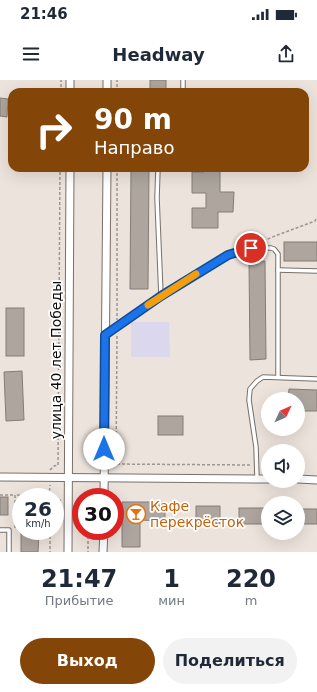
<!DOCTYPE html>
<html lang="ru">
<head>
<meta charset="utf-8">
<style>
	:root { --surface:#fff; --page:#f2f2f3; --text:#1f2937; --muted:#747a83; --accent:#844508 }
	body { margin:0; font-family:"DejaVu Sans",sans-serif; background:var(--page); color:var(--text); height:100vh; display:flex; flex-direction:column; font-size:15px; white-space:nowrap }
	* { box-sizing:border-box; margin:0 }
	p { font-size:13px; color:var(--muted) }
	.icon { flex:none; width:22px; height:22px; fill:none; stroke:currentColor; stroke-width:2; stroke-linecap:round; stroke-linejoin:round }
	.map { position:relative; height:472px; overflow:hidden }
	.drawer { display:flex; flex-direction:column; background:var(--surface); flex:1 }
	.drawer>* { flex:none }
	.top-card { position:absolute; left:8px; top:8px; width:301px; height:84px; border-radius:12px; box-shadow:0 4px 16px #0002; background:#844508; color:#fff; overflow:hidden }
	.needle { width:26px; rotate:46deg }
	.tools { position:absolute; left:261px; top:312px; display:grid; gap:8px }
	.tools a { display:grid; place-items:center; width:44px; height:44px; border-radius:50%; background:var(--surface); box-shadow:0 4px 16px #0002; font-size:20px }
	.speed { position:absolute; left:12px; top:408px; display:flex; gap:8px; font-size:20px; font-weight:700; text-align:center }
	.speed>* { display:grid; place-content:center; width:52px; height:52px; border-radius:50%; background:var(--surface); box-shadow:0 4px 16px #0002; line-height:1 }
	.speed small { font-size:10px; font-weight:400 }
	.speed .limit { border:6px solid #d22; background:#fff; color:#111 }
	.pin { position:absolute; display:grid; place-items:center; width:34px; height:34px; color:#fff; margin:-17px; border:2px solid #fff; border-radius:50%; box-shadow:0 1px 4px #0007 }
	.me { position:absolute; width:44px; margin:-22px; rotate:0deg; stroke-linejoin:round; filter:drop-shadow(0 0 3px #0008) }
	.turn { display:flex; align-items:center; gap:14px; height:84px; padding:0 20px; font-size:18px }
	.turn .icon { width:52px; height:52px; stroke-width:2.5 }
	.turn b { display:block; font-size:28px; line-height:34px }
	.eta { display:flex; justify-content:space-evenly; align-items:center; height:68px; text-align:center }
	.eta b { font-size:24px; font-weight:800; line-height:28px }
	.primary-button { display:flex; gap:8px; margin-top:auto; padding:8px 20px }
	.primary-button a { flex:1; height:46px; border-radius:24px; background:var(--accent); color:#fff; font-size:16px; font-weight:800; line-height:46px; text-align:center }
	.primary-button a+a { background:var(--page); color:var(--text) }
	.status { display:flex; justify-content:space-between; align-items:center; height:28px; padding:0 20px; background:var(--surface); direction:ltr }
	.status svg { height:11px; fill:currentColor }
	header { display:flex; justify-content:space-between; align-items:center; height:52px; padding:0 20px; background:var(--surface); font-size:18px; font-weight:800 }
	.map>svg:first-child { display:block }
	.medical { fill:#dbd8ee }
	.building { fill:#ada59e; stroke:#847c76 }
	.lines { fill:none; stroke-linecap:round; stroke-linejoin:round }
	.lane-casing { stroke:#78706a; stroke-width:5.5 }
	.street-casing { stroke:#78706a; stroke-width:9 }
	.path { stroke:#9c9590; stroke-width:1.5; stroke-dasharray:3 2; stroke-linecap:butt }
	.lane { stroke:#fff; stroke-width:3.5 }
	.street { stroke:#fff; stroke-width:7 }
	.route-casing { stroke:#114b97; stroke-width:10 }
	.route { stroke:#1a73e8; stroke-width:7 }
	.slow { stroke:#f59e0b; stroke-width:7 }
	.labels { text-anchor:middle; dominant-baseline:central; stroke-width:3.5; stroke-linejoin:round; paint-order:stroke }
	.street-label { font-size:14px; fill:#0d0b08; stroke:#fff }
	.food-label { font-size:14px; fill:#c56008; stroke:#fff; text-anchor:start }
</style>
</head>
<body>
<div class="status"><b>21:46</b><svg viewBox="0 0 49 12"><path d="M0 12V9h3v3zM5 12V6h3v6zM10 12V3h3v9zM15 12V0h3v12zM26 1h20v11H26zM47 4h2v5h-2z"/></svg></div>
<header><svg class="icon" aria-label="menu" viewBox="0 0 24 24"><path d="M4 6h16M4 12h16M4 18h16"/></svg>Headway<svg class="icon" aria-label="share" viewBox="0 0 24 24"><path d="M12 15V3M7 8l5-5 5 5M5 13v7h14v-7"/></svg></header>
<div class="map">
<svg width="317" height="472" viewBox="0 0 317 472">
	<rect width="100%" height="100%" fill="#ece3dc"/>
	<polygon class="medical" points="131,242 169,242 170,277 131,277"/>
	<g class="building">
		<rect x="150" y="0" width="16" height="12"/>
		<polygon points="0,18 8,19 7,37 0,36"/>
		<polygon points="131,88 149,88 148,209 130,209"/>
		<polygon points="204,88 220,88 220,112 234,112 233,132 218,132 218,148 192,148 192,128 206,128 206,113 192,113 192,92 204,92"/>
		<rect x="284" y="162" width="33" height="19"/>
		<polygon points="265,181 266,279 250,280 249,182"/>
		<rect x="6" y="228" width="18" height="48"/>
		<polygon points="22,291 24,340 6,341 4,292"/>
		<polygon points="289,309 317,310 317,331 298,331 298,319 288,319"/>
		<rect x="158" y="336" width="25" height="19"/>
		<rect x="0" y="417" width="8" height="18"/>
		<polygon points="122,422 165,422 165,441 140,440 140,467 122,467"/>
		<polygon points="196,426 220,426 220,444 196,443"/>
		<rect x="239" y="428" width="29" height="16"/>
		<rect x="300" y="429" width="17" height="15"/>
		<polygon points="21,452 39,452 38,472 21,472"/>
	</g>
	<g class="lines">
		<defs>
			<g id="lane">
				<polyline points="183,12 183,0"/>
				<polyline points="158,88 157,118 161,216"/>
				<polyline points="278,190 317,191"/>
				<polyline points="106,255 161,216 228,175 251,168 271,168 274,169 278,174 278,297"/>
				<polyline points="257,398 256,367 249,320 250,309 257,301 263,297 317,299"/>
				<polyline points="0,450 9,450 9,472"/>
			</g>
			<g id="street">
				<polyline points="70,12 70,0"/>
				<polyline points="107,12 107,0"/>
				<polyline points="0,397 268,399"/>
				<polyline points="298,399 317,400"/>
				<polyline points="104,417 107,88"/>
				<polyline points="68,472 70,88"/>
				<polyline points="103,472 104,451"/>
			</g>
		</defs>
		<use href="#lane" class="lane-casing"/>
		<use href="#street" class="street-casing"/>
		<g class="path">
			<polyline points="61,12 61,0"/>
			<polyline points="117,12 117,0"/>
			<polyline points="117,88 117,240"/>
			<polyline points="263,161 275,156 315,141 317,137"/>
			<polyline points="112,384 250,385"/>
			<polyline points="116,384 117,254"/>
			<polyline points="58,385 60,88"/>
			<polyline points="50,390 54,386 58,385"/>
			<polyline points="0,415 15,415"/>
			<polyline points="49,416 50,405"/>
			<polyline points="77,419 81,419"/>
			<polyline points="55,421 61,420"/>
			<polyline points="15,448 15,415 49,416"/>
			<polyline points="50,451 50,472"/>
			<polyline points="88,451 88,472"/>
		</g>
		<use href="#lane" class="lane"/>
		<use href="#street" class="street"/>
	</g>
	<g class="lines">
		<defs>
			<polyline id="route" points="104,369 105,255 161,216 228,175 251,168"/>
		</defs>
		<use href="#route" class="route-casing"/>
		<use href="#route" class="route"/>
		<polyline class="slow" points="148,225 196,194"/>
	</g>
	<defs>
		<symbol id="bar-ring" viewBox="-11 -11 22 22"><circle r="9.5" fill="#fff" stroke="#e8710a" stroke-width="1.5"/><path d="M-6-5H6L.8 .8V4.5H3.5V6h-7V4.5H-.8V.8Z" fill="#e8710a"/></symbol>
	</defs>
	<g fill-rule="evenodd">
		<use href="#bar-ring" x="125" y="423" width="22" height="22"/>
	</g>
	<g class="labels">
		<g class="street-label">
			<text transform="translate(56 280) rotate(-90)">улица 40 лет Победы</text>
		</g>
		<g class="food-label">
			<text x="150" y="426">Кафе<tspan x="150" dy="16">перекрёсток</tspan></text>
		</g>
	</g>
</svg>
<div class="tools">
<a><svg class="needle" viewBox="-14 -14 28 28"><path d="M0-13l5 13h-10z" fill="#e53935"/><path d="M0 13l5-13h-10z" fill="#747a83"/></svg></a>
<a><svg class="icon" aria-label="sound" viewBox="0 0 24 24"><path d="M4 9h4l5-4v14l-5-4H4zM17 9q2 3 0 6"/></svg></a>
<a><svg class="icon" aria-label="layers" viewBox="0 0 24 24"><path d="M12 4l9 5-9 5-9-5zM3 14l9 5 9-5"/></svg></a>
</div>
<div class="speed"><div>26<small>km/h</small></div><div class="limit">30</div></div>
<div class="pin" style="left:251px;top:168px;background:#d93025"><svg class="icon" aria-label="arrive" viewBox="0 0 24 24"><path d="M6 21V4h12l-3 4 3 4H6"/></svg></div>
<svg class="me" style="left:104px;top:369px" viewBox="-20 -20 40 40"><circle r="19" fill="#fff"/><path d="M0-13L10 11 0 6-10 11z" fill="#1a73e8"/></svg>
<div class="top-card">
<div class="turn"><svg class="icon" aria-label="right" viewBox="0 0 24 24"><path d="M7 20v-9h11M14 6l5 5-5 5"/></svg><div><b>90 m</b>Направо</div></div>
</div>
</div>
<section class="drawer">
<div class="eta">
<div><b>21:47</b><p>Прибытие</p></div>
<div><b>1</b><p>мин</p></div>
<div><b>220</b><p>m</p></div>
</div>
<div class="primary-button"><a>Выход</a><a>Поделиться</a></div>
</section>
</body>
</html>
